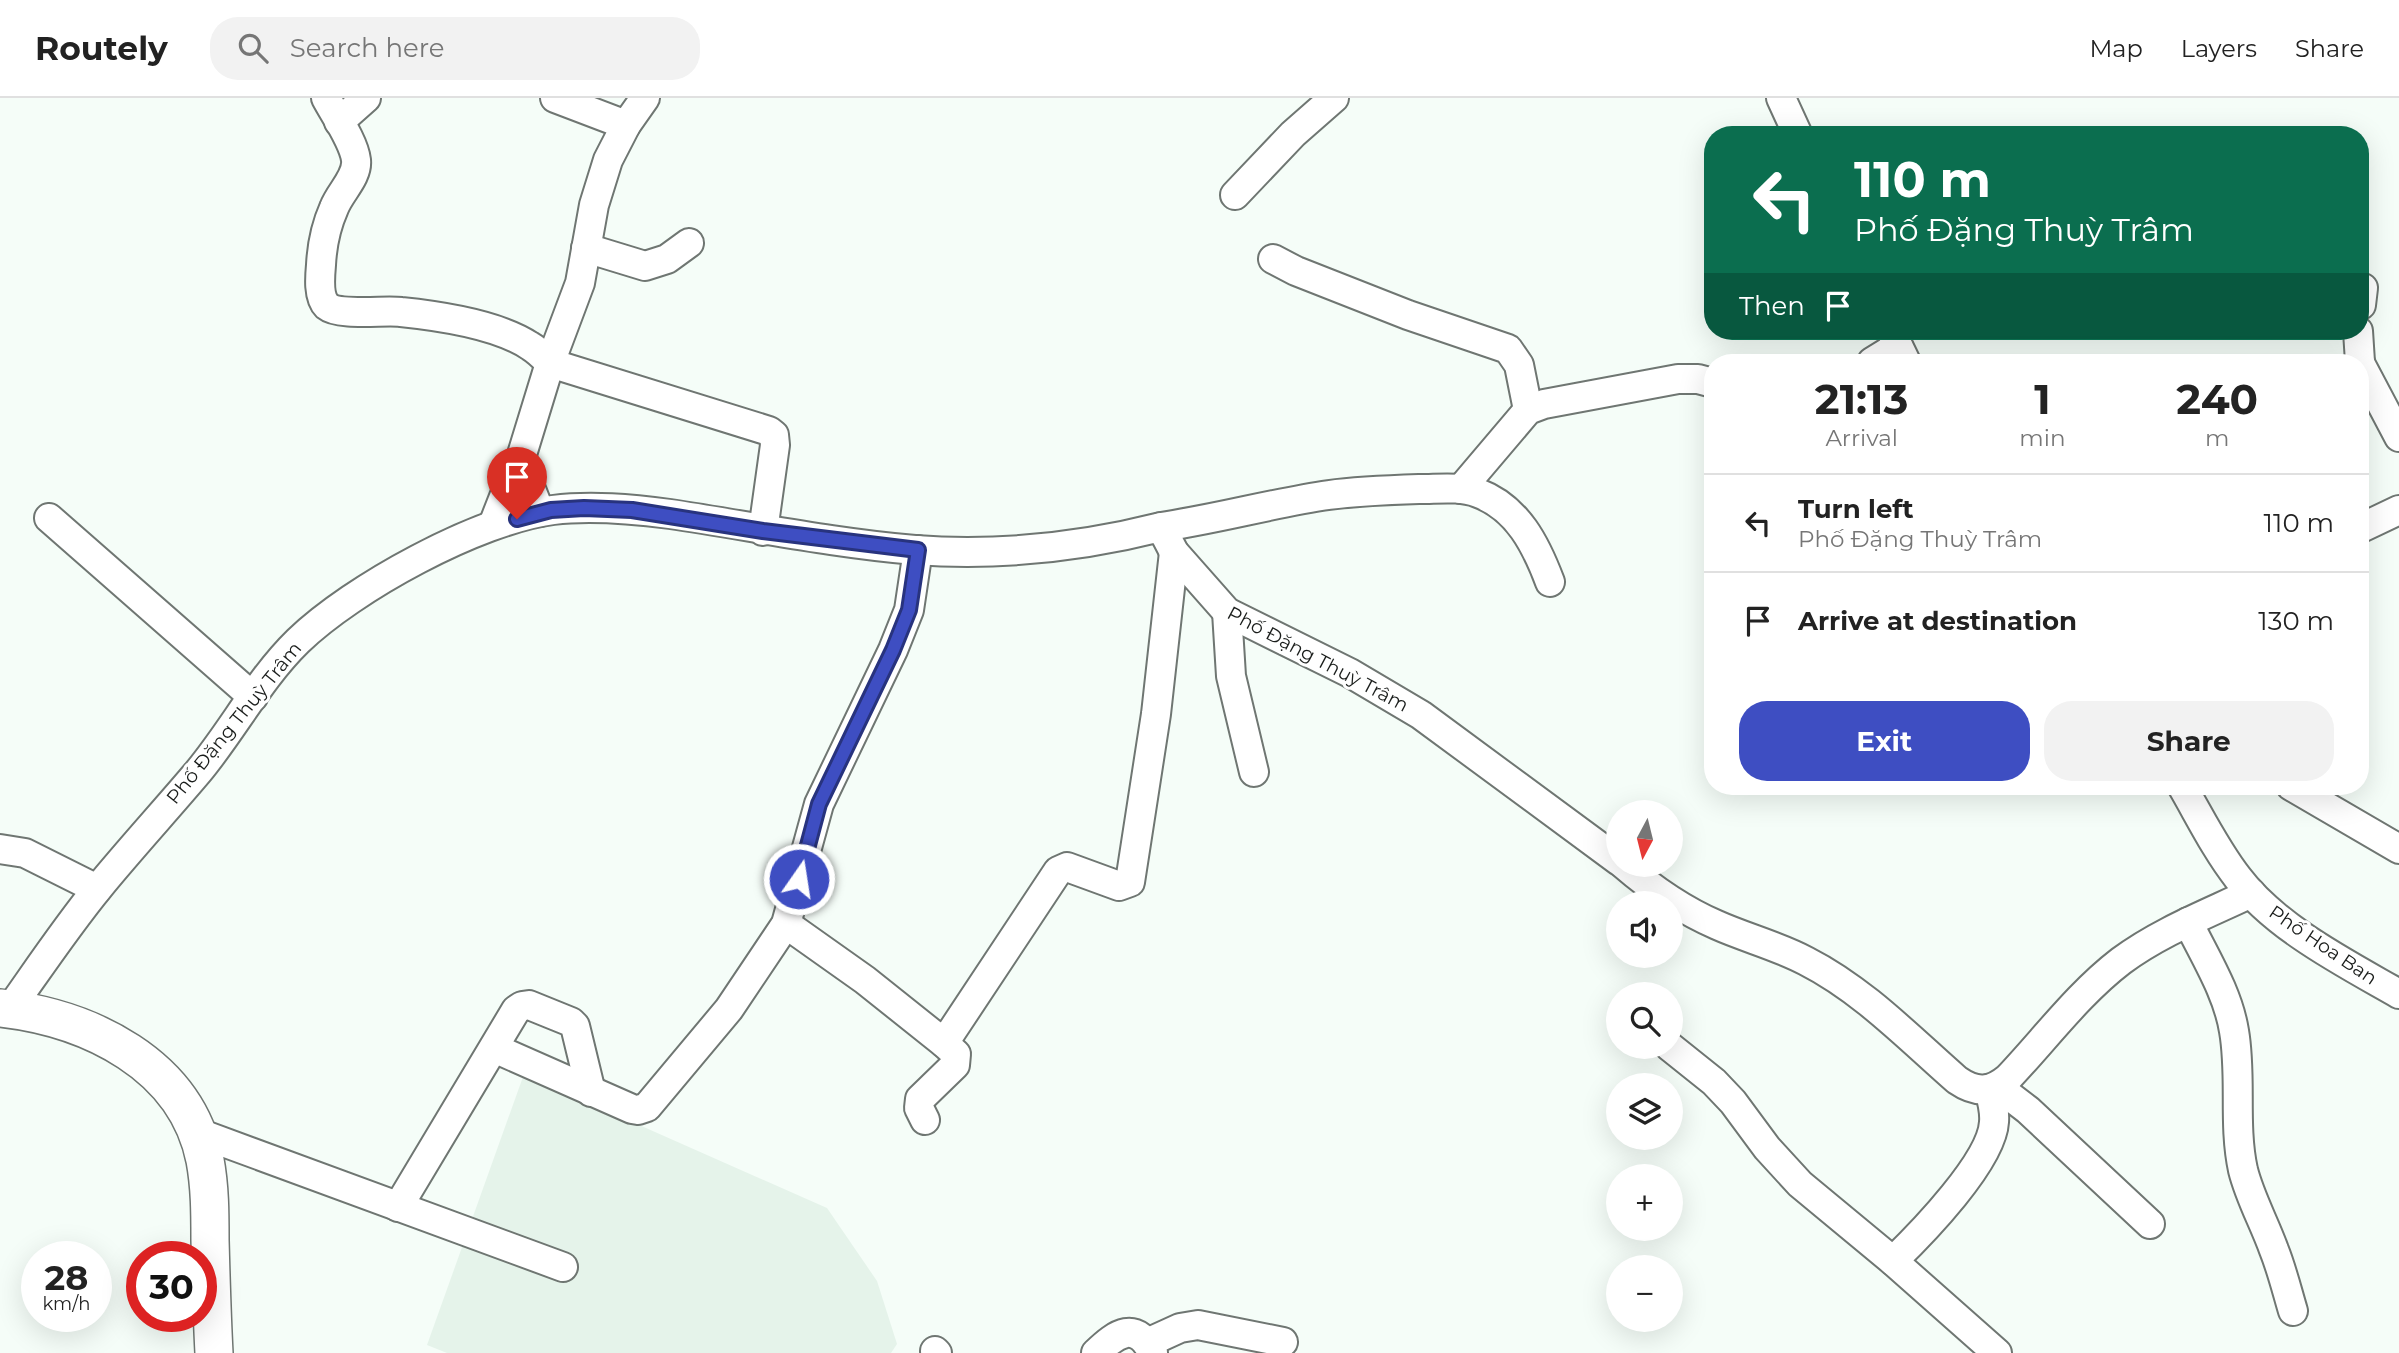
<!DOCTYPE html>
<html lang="en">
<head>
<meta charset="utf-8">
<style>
	:root { --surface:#fff; --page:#f2f2f2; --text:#222; --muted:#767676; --line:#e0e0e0; --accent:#3e4ec2 }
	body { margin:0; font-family:Montserrat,sans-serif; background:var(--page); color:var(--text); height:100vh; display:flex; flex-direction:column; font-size:26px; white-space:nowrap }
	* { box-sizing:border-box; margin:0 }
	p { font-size:23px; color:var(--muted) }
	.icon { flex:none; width:38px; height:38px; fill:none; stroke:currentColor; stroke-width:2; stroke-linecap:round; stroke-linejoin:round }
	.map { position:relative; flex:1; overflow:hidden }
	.drawer { position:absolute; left:1704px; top:256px; width:665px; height:441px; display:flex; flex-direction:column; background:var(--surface); border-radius:28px; box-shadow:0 7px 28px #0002 }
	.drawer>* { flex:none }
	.hud { position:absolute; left:1704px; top:28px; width:665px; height:214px; border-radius:28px; box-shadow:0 7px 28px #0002; background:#0b6e4f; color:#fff; overflow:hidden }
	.needle { width:46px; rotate:187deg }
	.buttons { position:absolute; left:1606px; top:702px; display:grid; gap:14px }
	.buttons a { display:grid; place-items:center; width:77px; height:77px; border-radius:50%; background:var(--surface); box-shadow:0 7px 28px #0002; font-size:35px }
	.speed { position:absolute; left:21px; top:1143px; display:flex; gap:14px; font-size:35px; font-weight:700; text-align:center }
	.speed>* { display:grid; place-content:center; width:91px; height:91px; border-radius:50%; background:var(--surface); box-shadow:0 7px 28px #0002; line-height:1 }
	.speed small { font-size:18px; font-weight:400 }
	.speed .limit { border:10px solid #d22; background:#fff; color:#111 }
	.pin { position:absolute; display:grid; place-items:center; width:60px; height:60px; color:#fff; margin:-72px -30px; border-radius:50% 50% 50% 0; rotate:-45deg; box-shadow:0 0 7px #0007 }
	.pin .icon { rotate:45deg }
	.me { position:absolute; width:77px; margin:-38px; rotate:13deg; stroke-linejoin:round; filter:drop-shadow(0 0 5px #0008) }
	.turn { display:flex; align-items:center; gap:24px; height:147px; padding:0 35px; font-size:32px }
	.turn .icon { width:91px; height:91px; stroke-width:2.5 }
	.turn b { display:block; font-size:49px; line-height:60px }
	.then { display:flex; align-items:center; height:66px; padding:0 35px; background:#0003; gap:14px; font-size:26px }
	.eta { display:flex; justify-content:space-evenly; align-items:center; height:119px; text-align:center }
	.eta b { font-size:42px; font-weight:700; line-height:49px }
	.primary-button { display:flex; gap:14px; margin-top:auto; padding:14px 35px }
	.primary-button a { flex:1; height:80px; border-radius:28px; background:var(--accent); color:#fff; font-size:28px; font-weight:700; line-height:80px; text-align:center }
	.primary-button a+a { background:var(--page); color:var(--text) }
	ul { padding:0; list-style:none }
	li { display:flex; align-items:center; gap:21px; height:98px; padding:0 35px; border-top:2px solid var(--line) }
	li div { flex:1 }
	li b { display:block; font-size:26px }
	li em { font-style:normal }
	header { display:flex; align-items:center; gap:42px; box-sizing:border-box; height:98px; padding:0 35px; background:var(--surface); border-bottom:2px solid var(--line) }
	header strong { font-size:33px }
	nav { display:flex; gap:38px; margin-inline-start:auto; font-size:24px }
	.search { width:490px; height:63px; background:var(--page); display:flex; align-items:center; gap:18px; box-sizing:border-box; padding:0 24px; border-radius:28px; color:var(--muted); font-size:26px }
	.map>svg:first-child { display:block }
	.built { fill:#e5f3ea }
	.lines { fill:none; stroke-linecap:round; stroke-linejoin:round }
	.minor-casing { stroke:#6f7672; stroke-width:32 }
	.major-casing { stroke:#6f7672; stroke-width:40 }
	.minor { stroke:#fff; stroke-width:28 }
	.major { stroke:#fff; stroke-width:37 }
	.route-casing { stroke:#28337e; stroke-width:18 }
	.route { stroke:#3e4ec2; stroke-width:12 }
	.labels { text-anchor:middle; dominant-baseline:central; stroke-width:6; stroke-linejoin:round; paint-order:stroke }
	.street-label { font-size:19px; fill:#1a1d1b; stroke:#fff }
</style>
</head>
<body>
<header>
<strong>Routely</strong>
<div class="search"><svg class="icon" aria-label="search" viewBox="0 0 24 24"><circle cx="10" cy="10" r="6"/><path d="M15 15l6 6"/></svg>Search here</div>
<nav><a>Map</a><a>Layers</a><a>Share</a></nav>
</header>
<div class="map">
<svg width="2399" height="1255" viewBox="0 0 2399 1255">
	<rect width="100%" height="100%" fill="#f5fdf8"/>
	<polygon class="built" points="524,976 827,1110 877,1183 897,1246 891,1255 447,1255 427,1247"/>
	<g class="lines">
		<defs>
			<g id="minor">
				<path d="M 326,0 C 335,17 354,44 356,62 C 358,79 340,94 334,110 C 326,128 322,147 321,167 C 320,178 318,199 327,208 C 339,218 385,212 401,214 C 440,218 497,226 530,248 C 537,252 544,259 550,265 L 769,333 L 774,337 L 775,347 L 763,433"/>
				<polyline points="555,0 626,27"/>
				<polyline points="1781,0 1798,37"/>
				<polyline points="339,24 366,0"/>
				<polyline points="1235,97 1293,36 1334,0"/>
				<polyline points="586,150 645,168 667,161 689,145"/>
				<polyline points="1273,161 1296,173 1408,217 1508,251 1519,267 1528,312"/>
				<polyline points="2361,207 2363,190"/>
				<polyline points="1891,233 1906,264"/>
				<polyline points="2358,233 2360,264"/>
				<polyline points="1872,264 1898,248"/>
				<polyline points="2361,267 2399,339"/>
				<polyline points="520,363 540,414"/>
				<polyline points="1461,391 1528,312 1544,306 1678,281 1698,281 1713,285"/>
				<polyline points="49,420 253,599"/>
				<polyline points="493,427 511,381 520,363 550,265 580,185 594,107 608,62 626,27 645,0"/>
				<path d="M 1161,429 C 1217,421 1273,405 1329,397 C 1359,393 1390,392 1420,391 C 1439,391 1460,388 1478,395 C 1518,410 1536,447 1550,484"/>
				<polyline points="2361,430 2399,412"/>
				<polyline points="1227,514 1231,578 1254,674"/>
				<path d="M 2182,688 C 2200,719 2216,752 2238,780 C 2276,830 2345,865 2399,896"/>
				<polyline points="2291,688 2399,751"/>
				<polyline points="0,751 25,755 97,791"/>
				<path d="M 1623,766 C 1652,791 1682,812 1717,827 C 1746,840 1778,848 1806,863 C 1863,892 1909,940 1957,982 C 1976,995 1990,995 2008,980 C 2045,941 2078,896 2121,863 C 2160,834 2207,816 2251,795"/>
				<path d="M 2188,824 C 2205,859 2228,895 2234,933 C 2242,978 2233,1026 2243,1072 C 2250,1100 2264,1124 2274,1152 C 2282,1172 2287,1193 2293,1213"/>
				<polyline points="786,826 865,882 944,945 1058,773 1067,769 1119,788 1130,784 1156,616 1174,454"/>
				<path d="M 10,911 C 39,870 67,828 99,789 C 131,750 165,713 198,674 C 233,632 259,581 298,543 C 353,490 477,422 553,412 C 591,407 632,411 670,416 C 751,428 832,445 915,452 C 997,458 1082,449 1161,429 L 1174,454 L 1227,514 L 1350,575 L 1421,617 L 1619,763"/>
				<polyline points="1669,948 1714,984 1733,1004 1767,1050 1800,1086 1893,1163 1997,1255"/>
				<polyline points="494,950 632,1011 638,1012 647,1009 729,911 786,826 819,706 893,552 909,512 918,452"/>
				<polyline points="1998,989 2028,1012 2150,1126"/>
				<polyline points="925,1022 919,1010 920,1001 955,967 956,956 944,945"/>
				<polyline points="196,1034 563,1169"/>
				<polyline points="398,1109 516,912 522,908 529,907 571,924 575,928 591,994"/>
				<path d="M 1893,1163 C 1922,1135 1992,1063 1994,1024 C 1995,1013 1992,1002 1989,991"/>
				<polyline points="1147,1245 1180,1230 1198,1227 1283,1244"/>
				<polyline points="935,1253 937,1255"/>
				<path d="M 1096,1255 C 1117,1235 1135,1222 1153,1255"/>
			</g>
			<path id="major" d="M 0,910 C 89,920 186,966 205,1062 C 210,1089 210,1115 210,1142 C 211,1180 212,1217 214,1255"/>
		</defs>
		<use href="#minor" class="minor-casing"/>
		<use href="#major" class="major-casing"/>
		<use href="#minor" class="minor"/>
		<use href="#major" class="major"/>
	</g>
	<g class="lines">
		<defs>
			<polyline id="route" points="517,421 551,412 584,410 632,412 763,433 918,452 909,512 893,552 819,706 799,781"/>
		</defs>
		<use href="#route" class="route-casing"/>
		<use href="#route" class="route"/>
	</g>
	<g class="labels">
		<g class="street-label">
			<text transform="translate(1318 561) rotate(28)">Phố Đặng Thuỳ Trâm</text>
			<text transform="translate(234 625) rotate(-51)">Phố Đặng Thuỳ Trâm</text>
			<text transform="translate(2323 847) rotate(34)">Phố Hoa Ban</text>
		</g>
	</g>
</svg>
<div class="buttons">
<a><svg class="needle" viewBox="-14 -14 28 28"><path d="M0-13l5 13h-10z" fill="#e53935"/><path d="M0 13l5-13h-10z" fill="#767676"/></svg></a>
<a><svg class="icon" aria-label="sound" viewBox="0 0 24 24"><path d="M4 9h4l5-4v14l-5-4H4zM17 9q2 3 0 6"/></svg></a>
<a><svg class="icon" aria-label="search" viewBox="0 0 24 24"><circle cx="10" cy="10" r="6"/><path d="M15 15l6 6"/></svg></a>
<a><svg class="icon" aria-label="layers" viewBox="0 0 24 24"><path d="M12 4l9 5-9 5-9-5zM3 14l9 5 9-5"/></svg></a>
<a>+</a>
<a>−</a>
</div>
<div class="speed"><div>28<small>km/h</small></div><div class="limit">30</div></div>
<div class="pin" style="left:517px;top:421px;background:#d93025"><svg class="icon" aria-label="arrive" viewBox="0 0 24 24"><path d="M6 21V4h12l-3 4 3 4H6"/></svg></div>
<svg class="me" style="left:799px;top:781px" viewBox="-20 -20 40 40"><circle r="17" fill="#3e4ec2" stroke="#fff" stroke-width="3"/><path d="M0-11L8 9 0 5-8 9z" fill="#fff"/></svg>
<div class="hud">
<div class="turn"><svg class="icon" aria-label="left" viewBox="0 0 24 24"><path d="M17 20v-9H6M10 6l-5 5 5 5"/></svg><div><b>110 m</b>Phố Đặng Thuỳ Trâm</div></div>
<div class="then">Then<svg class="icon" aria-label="arrive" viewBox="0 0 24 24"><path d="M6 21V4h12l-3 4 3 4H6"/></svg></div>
</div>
<section class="drawer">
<div class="eta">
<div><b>21:13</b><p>Arrival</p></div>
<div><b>1</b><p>min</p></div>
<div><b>240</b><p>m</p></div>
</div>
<ul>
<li><svg class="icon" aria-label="left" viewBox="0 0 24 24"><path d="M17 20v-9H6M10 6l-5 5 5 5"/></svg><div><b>Turn left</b><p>Phố Đặng Thuỳ Trâm</p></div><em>110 m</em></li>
<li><svg class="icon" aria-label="arrive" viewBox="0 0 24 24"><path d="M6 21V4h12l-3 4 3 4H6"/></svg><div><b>Arrive at destination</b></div><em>130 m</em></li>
</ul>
<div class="primary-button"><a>Exit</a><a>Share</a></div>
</section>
</div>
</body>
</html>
